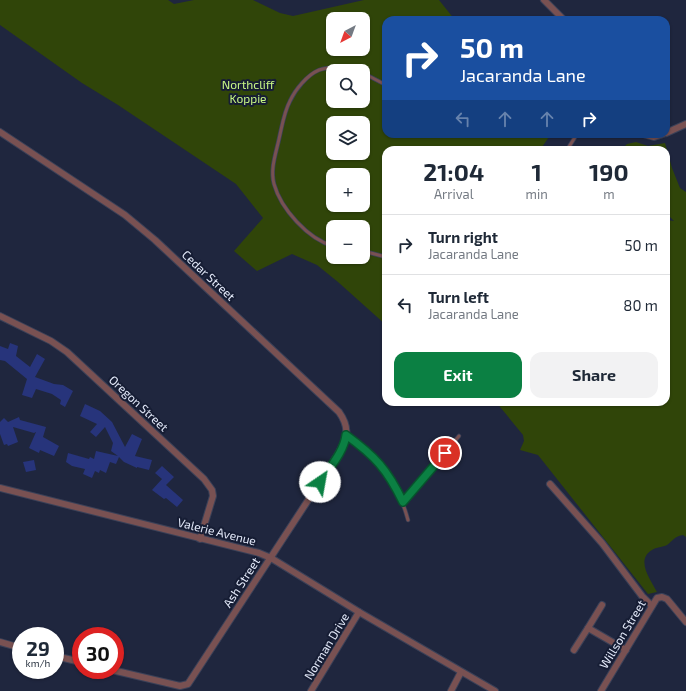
<!DOCTYPE html>
<html lang="en">
<head>
<meta charset="utf-8">
<style>
	:root { --surface:#fff; --page:#f2f2f3; --text:#1f2937; --muted:#747a83; --line:#e0e1e3; --accent:#0b8043 }
	body { margin:0; font-family:"Exo 2",sans-serif; background:var(--page); color:var(--text); height:100vh; display:flex; flex-direction:column; font-size:15px; white-space:nowrap }
	* { box-sizing:border-box; margin:0 }
	p { font-size:13px; color:var(--muted) }
	.icon { flex:none; width:22px; height:22px; fill:none; stroke:currentColor; stroke-width:2; stroke-linecap:round; stroke-linejoin:round }
	.map { position:relative; flex:1; overflow:hidden }
	.details { position:absolute; left:382px; top:146px; width:288px; height:260px; display:flex; flex-direction:column; background:var(--surface); border-radius:12px; box-shadow:0 1px 3px #0004 }
	.details>* { flex:none }
	.banner { position:absolute; left:382px; top:16px; width:288px; height:122px; border-radius:12px; box-shadow:0 1px 3px #0004; background:#1a4fa0; color:#fff; overflow:hidden }
	.needle { width:26px; rotate:221deg }
	.buttons { position:absolute; left:326px; top:12px; display:grid; gap:8px }
	.buttons a { display:grid; place-items:center; width:44px; height:44px; border-radius:8px; background:var(--surface); box-shadow:0 1px 3px #0004; font-size:20px }
	.speed { position:absolute; left:12px; top:627px; display:flex; gap:8px; font-size:20px; font-weight:700; text-align:center }
	.speed>* { display:grid; place-content:center; width:52px; height:52px; border-radius:50%; background:var(--surface); box-shadow:0 1px 3px #0004; line-height:1 }
	.speed small { font-size:10px; font-weight:400 }
	.speed .limit { border:6px solid #d22; background:#fff; color:#111 }
	.pin { position:absolute; display:grid; place-items:center; width:34px; height:34px; color:#fff; margin:-17px; border:2px solid #fff; border-radius:50%; box-shadow:0 1px 4px #0007 }
	.me { position:absolute; width:44px; margin:-22px; rotate:33deg; stroke-linejoin:round; filter:drop-shadow(0 0 3px #0008) }
	.turn { display:flex; align-items:center; gap:14px; height:84px; padding:0 12px; font-size:18px }
	.turn .icon { width:52px; height:52px; stroke-width:2.5 }
	.turn b { display:block; font-size:28px; line-height:34px }
	.lanes { display:flex; align-items:center; height:38px; padding:0 12px; background:#0003; justify-content:center; gap:20px; direction:ltr }
	.lanes .off { opacity:.35 }
	.eta { display:flex; justify-content:space-evenly; align-items:center; height:68px; text-align:center }
	.eta b { font-size:24px; font-weight:700; line-height:28px }
	.cta { display:flex; gap:8px; margin-top:auto; padding:8px 12px }
	.cta a { flex:1; height:46px; border-radius:12px; background:var(--accent); color:#fff; font-size:16px; font-weight:700; line-height:46px; text-align:center }
	.cta a+a { background:var(--page); color:var(--text) }
	ul { padding:0; list-style:none }
	li { display:flex; align-items:center; gap:12px; height:60px; padding:0 12px; border-top:1px solid var(--line) }
	li div { flex:1 }
	li b { display:block; font-size:15px }
	li em { font-style:normal }
	.map>svg:first-child { display:block }
	.green { fill:#304509; fill-rule:evenodd }
	.building { fill:#27347b }
	.lines { fill:none; stroke-linecap:round; stroke-linejoin:round }
	.lane-casing { stroke:#3b4158; stroke-width:4.5 }
	.street-casing { stroke:#3b4158; stroke-width:8 }
	.lane { stroke:#795152; stroke-width:3 }
	.street { stroke:#795152; stroke-width:6 }
	.route-casing { stroke:#07532c; stroke-width:10 }
	.route { stroke:#0b8043; stroke-width:7 }
	.labels { text-anchor:middle; dominant-baseline:central; stroke-width:4; stroke-linejoin:round; paint-order:stroke }
	.park-label { font-size:12px; fill:#c8f785; stroke:#161d34 }
	.street-label { font-size:12px; fill:#e4eafa; stroke:#161d34 }
</style>
</head>
<body>
<div class="map">
<svg width="686" height="691" viewBox="0 0 686 691">
	<rect width="100%" height="100%" fill="#1f263e"/>
	<g class="green">
		<path d="M 0,0 L 168,0 L 174,4 L 194,0 L 253,0 L 280,13 L 293,16 L 364,0 L 439,0 L 455,20 L 386,20 L 386,134 L 551,134 L 540,150 L 386,150 L 386,325 L 338,282 L 317,265 L 292,254 L 257,271 L 234,251 L 263,218 L 236,184 L 118,105 L 82,83 L 0,25 ZM 333,19 L 363,19 L 363,49 L 333,49 ZM 333,71 L 363,71 L 363,101 L 333,101 ZM 333,123 L 363,123 L 363,153 L 333,153 ZM 333,175 L 363,175 L 363,205 L 333,205 ZM 333,227 L 363,227 L 363,257 L 333,257 Z"/>
		<path d="M 636,142 L 648,146 L 665,143 L 672,168 L 680,188 L 686,192 L 686,537 L 683,535 C 673,537 674,540 667,545 C 663,547 656,547 652,550 C 635,560 651,580 657,592 L 648,594 L 538,455 L 520,450 L 524,441 L 523,435 L 496,402 L 666,402 L 666,220 L 674,221 L 666,213 L 666,150 L 621,150 L 627,144 Z"/>
	</g>
	<g class="building">
		<polygon points="10,343 18,346 16,356 30,367 37,354 45,359 35,377 54,384 63,385 73,391 65,407 60,404 61,400 52,394 36,389 32,398 22,395 27,379 5,361 0,360 0,346 8,349"/>
		<polygon points="85,404 100,411 112,422 125,447 132,434 142,439 135,456 152,460 149,470 137,467 137,468 124,462 119,457 116,464 110,462 106,473 100,470 99,473 95,471 92,478 83,474 85,469 72,466 66,462 68,453 89,459 90,457 94,459 96,451 118,456 111,451 113,443 105,427 96,437 90,432 97,424 80,416"/>
		<polygon points="19,417 20,420 46,427 43,437 59,446 54,456 40,450 39,453 29,448 36,432 34,433 13,427 18,442 8,446 7,444 4,445 0,434 0,422 4,418 8,422"/>
		<polygon points="34,460 36,470 26,472 23,462"/>
		<polygon points="162,466 174,477 166,485 183,500 177,507 166,498 164,499 152,490 162,479 155,473"/>
	</g>
	<g class="lines">
		<defs>
			<g id="lane">
				<polyline points="363,73 386,85"/>
				<polyline points="567,150 577,134"/>
				<path d="M 333,246 C 308,239 281,209 274,184 C 270,169 276,153 279,139 C 282,126 284,112 290,101 C 295,90 307,75 319,70 C 330,66 347,67 358,71"/>
				<polyline points="363,251 386,257"/>
				<path d="M 346,435 C 379,460 397,479 408,520"/>
				<polyline points="403,502 459,436"/>
			</g>
			<g id="street">
				<polyline points="544,0 564,20"/>
				<path d="M 0,132 L 125,215 L 155,240 L 339,412 C 351,429 347,439 337,456 L 188,684 L 180,686 L 112,670"/>
				<polyline points="666,133 686,124"/>
				<polyline points="643,134 654,137 663,134"/>
				<polyline points="0,316 51,341 67,352 204,479 212,490 213,496 200,539"/>
				<polyline points="550,484 602,543 642,596 651,605"/>
				<polyline points="0,488 259,553 271,558 359,612 495,691"/>
				<polyline points="602,605 588,628 626,650"/>
				<polyline points="0,642 21,648"/>
				<polyline points="574,650 588,628"/>
				<polyline points="55,656 81,662"/>
				<polyline points="311,691 359,612"/>
				<polyline points="451,691 461,672"/>
				<polyline points="601,691 657,598 662,597 667,599 686,622"/>
			</g>
		</defs>
		<use href="#lane" class="lane-casing"/>
		<use href="#street" class="street-casing"/>
		<use href="#lane" class="lane"/>
		<use href="#street" class="street"/>
	</g>
	<g class="lines">
		<defs>
			<path id="route" d="M 320,482 C 329,468 344,452 346,435 C 375,456 387,469 403,502 L 445,453"/>
		</defs>
		<use href="#route" class="route-casing"/>
		<use href="#route" class="route"/>
	</g>
	<g class="labels">
		<g class="park-label">
			<text x="248" y="84">Northcliff<tspan x="248" dy="14">Koppie</tspan></text>
		</g>
		<g class="street-label">
			<text transform="translate(209 275) rotate(43)">Cedar Street</text>
			<text transform="translate(139 403) rotate(43)">Oregon Street</text>
			<text transform="translate(217 531) rotate(14)">Valerie Avenue</text>
			<text transform="translate(241 582) rotate(-57)">Ash Street</text>
			<text transform="translate(622 634) rotate(-59)">Willson Street</text>
			<text transform="translate(326 646) rotate(-59)">Norman Drive</text>
		</g>
	</g>
</svg>
<div class="buttons">
<a><svg class="needle" viewBox="-14 -14 28 28"><path d="M0-13l5 13h-10z" fill="#e53935"/><path d="M0 13l5-13h-10z" fill="#747a83"/></svg></a>
<a><svg class="icon" aria-label="search" viewBox="0 0 24 24"><circle cx="10" cy="10" r="6"/><path d="M15 15l6 6"/></svg></a>
<a><svg class="icon" aria-label="layers" viewBox="0 0 24 24"><path d="M12 4l9 5-9 5-9-5zM3 14l9 5 9-5"/></svg></a>
<a>+</a>
<a>−</a>
</div>
<div class="speed"><div>29<small>km/h</small></div><div class="limit">30</div></div>
<div class="pin" style="left:445px;top:453px;background:#d93025"><svg class="icon" aria-label="arrive" viewBox="0 0 24 24"><path d="M6 21V4h12l-3 4 3 4H6"/></svg></div>
<svg class="me" style="left:320px;top:482px" viewBox="-20 -20 40 40"><circle r="19" fill="#fff"/><path d="M0-13L10 11 0 6-10 11z" fill="#0b8043"/></svg>
<div class="banner">
<div class="turn"><svg class="icon" aria-label="right" viewBox="0 0 24 24"><path d="M7 20v-9h11M14 6l5 5-5 5"/></svg><div><b>50 m</b>Jacaranda Lane</div></div>
<div class="lanes"><svg class="icon off" aria-label="left" viewBox="0 0 24 24"><path d="M17 20v-9H6M10 6l-5 5 5 5"/></svg><svg class="icon off" aria-label="ahead" viewBox="0 0 24 24"><path d="M12 20V5M6 11l6-6 6 6"/></svg><svg class="icon off" aria-label="ahead" viewBox="0 0 24 24"><path d="M12 20V5M6 11l6-6 6 6"/></svg><svg class="icon" aria-label="right" viewBox="0 0 24 24"><path d="M7 20v-9h11M14 6l5 5-5 5"/></svg></div>
</div>
<section class="details">
<div class="eta">
<div><b>21:04</b><p>Arrival</p></div>
<div><b>1</b><p>min</p></div>
<div><b>190</b><p>m</p></div>
</div>
<ul>
<li><svg class="icon" aria-label="right" viewBox="0 0 24 24"><path d="M7 20v-9h11M14 6l5 5-5 5"/></svg><div><b>Turn right</b><p>Jacaranda Lane</p></div><em>50 m</em></li>
<li><svg class="icon" aria-label="left" viewBox="0 0 24 24"><path d="M17 20v-9H6M10 6l-5 5 5 5"/></svg><div><b>Turn left</b><p>Jacaranda Lane</p></div><em>80 m</em></li>
</ul>
<div class="cta"><a>Exit</a><a>Share</a></div>
</section>
</div>
</body>
</html>
